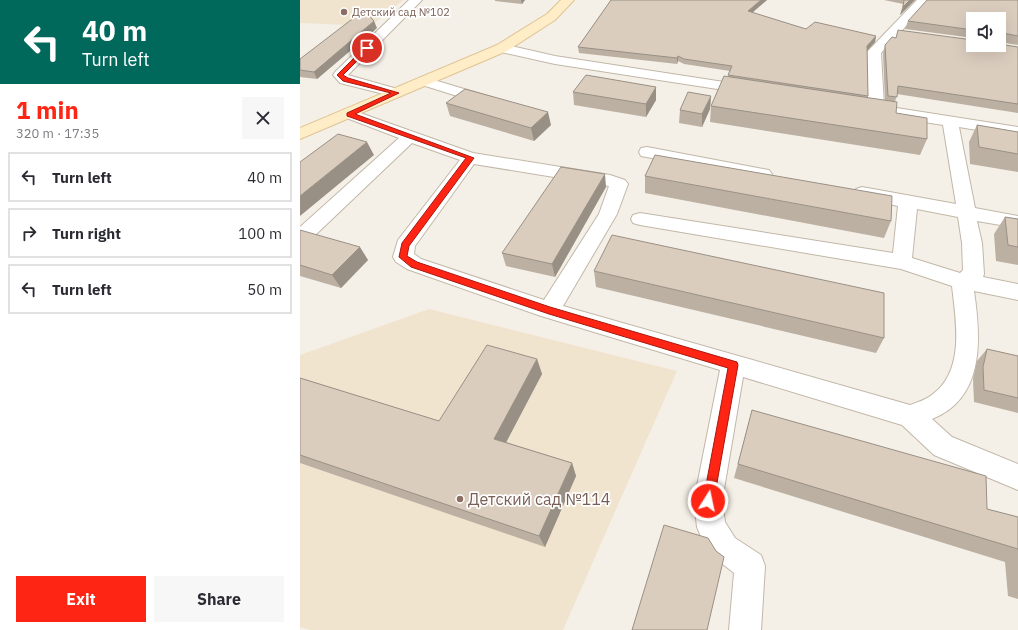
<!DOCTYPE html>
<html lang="en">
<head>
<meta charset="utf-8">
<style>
	:root { --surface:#fff; --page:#f7f7f7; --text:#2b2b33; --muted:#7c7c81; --line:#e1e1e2; --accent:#ff2514 }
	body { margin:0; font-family:"IBM Plex Sans",sans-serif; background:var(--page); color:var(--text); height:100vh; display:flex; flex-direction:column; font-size:15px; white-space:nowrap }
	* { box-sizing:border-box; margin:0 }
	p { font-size:13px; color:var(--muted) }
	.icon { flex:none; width:22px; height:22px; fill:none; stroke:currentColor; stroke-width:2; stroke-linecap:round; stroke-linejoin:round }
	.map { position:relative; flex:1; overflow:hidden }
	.sheet { display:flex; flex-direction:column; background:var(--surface); width:300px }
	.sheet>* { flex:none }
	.guide { background:#00695c; color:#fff; overflow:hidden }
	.buttons { position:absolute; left:666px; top:12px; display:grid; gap:8px }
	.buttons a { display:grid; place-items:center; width:40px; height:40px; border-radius:0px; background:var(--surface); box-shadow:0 4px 16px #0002; font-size:20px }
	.pin { position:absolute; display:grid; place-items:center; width:34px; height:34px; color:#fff; margin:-17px; border:2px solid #fff; border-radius:50%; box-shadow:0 1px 4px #0007 }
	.me { position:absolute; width:44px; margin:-22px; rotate:10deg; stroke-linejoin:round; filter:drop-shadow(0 0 3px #0008) }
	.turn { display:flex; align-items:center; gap:14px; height:84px; padding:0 16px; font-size:18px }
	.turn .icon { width:52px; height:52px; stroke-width:2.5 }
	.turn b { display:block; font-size:28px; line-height:34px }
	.round { display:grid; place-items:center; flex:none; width:42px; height:42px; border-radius:0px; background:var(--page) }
	.overview { display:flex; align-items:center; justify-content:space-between; height:68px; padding:0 16px }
	h1 { font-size:24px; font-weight:700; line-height:30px; color:var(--accent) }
	.cta { display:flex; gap:8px; margin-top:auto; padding:8px 16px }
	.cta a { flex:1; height:46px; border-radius:0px; background:var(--accent); color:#fff; font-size:16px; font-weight:700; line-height:46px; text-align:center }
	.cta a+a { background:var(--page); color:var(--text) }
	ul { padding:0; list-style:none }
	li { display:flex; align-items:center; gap:12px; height:50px; margin:0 8px 6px; padding:0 8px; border:2px solid var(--line); border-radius:0px }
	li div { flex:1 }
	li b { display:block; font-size:15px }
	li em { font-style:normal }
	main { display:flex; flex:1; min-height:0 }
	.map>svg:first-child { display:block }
	.education { fill:#f0e4cf }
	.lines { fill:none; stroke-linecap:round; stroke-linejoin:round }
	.street-casing { stroke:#c2b7a8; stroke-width:2 }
	.secondary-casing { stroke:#ddc494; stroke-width:2 }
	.street { fill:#fff; fill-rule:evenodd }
	.secondary { fill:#ffedc7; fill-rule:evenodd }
	.wall { fill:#bcb0a3 }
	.shaded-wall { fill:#999085 }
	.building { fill:#dbcdbe; stroke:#999085 }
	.route { fill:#ff2514; stroke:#a6180d }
	.education-dot { fill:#8d6e63; stroke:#fff; stroke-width:1.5 }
	.labels { text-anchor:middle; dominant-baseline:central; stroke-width:3.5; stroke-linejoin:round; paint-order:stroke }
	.far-education-label { font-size:11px; fill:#785e54; stroke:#fff; text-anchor:start }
	.near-education-label { font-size:16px; fill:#785e54; stroke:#fff; text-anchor:start }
</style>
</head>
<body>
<main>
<section class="sheet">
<div class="guide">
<div class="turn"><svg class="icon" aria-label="left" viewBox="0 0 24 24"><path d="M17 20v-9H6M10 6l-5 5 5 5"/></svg><div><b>40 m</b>Turn left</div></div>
</div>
<div class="overview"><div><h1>1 min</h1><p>320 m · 17:35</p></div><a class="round"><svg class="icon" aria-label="close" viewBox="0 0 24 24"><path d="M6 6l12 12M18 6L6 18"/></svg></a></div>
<ul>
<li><svg class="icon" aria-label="left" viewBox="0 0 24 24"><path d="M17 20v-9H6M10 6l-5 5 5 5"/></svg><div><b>Turn left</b></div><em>40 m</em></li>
<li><svg class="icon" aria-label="right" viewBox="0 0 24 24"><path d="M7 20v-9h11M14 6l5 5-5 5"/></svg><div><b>Turn right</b></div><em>100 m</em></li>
<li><svg class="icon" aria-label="left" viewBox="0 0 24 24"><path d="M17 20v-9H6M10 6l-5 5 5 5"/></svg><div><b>Turn left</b></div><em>50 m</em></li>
</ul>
<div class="cta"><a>Exit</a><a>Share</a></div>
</section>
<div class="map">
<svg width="718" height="630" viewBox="0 0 718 630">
	<rect width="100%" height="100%" fill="#f5f0e7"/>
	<g class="education">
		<polygon points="0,0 103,0 71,26 0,23"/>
		<polygon points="129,309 377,371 263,630 10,630 0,627 0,355"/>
	</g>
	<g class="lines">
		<defs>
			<g id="street">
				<polygon points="109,0 122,0 48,75 101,90 103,93 101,96 96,97 40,83 33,75 35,72"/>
				<path d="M 617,0 L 630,0 L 581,53 L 584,106 L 718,127 L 718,137 L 659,127 L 675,208 L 718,216 L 718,228 L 677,221 L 682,243 L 684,274 L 683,277 L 718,284 L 718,300 L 674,291 C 681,338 685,398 632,419 L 652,437 L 718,464 L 718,490 L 634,455 L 602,425 L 443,377 L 422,501 L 425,522 L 435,538 L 461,555 L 465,566 L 461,630 L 429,630 L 434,573 L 415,558 L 401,537 L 397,527 L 394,501 L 420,370 L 241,316 L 107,269 L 96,262 L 93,257 L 98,240 L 160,160 L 112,143 L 9,241 L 0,242 L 0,227 L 99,138 L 44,117 L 41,114 L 44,111 L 49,109 L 173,153 L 310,175 L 325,180 L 328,184 L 317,214 L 263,306 L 610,405 C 618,402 626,400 633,394 C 665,370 656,321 652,286 L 601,269 L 340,225 L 333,223 L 331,219 L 333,215 L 340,213 L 593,253 L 598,206 L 556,197 L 553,193 L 556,189 L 562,187 L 656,204 L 643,125 L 567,113 L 562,111 L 559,108 L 562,105 L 568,104 L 567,52 ZM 174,164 L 309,186 L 299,214 L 244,300 L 121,259 L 114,254 L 115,246 ZM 617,209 L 658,217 L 662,243 L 663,270 L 660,273 L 612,258 Z"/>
				<polygon points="202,44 255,56 450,86 455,87 457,90 455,93 450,94 255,64 197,51 195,48 197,45"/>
				<polygon points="124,77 194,98 197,101 194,104 189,106 119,84 117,81 119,78"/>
				<polygon points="347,147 463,169 469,170 472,174 469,178 463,179 341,156 339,152 341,148"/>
			</g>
			<polygon id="secondary" points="261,0 274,0 255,20 207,51 0,139 0,128 197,45 247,14"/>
		</defs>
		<use href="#street" class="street-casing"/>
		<use href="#secondary" class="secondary-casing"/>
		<use href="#street" class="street"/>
		<use href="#secondary" class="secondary"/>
	</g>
	<g class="wall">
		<polygon points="195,0 225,0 222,4 195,1"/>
		<polygon points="311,0 467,0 452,13 506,29 576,36 575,42 567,50 568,98 585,100 583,54 585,45 596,38 718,47 718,113 597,94 595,102 596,113 627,139 620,155 410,122 411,106 428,76 430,71 384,64 378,61 377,64 279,53 278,47"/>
		<polygon points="584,0 615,0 600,15 603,4"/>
		<polygon points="718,0 718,45 699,42 699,19 673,19 673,38 605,29 608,21"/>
		<polygon points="77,28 17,79 0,77 0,59"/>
		<polygon points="273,92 356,100 346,117 274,105"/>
		<polygon points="411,96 410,109 402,127 379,123 380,110"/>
		<polygon points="146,103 251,125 234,141 150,116"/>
		<polygon points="677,125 718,132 718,172 670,164 669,142"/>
		<polygon points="345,176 591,221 584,238 345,193"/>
		<polygon points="306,187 255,277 206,266 202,253"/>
		<polygon points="705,217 718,219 718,265 696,261 694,234"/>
		<polygon points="0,230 68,260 41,288 0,276"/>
		<polygon points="294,271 584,338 576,353 296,287"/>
		<polygon points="687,349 718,356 718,413 674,402 673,379 677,361"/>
		<polygon points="237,359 242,374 206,442 272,463 276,476 245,547 0,463 0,378 139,421"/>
		<polygon points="452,410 687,509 718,517 718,599 708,596 705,562 434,478"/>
	</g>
	<g class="shaded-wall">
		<polygon points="221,0 225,0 222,4"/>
		<polygon points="461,0 467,0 447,17 448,11"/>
		<polygon points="610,0 615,0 600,15 603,7"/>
		<polygon points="74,21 77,28 17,79 14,72"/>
		<polygon points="576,36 575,42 566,52 567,46"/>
		<polygon points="378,56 378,61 377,64 377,58"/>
		<polygon points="356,87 356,100 346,117 346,104"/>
		<polygon points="411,96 410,109 402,127 402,114"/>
		<polygon points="248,112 251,125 234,141 231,128"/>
		<polygon points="67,142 74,155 0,216 0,196"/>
		<polygon points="305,174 306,187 255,277 252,264"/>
		<polygon points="60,247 68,260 41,288 32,275"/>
		<polygon points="237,359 242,374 201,452 194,439"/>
		<polygon points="272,463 276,476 245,547 239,536"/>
	</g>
	<g class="building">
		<polygon points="311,0 461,0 448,11 506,29 515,22 576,36 567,46 568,96 428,75 432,66 384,59 378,56 377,58 278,47"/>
		<polygon points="604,0 610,0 603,7"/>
		<polygon points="627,0 718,0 718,36 703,33 701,35 699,35 699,19 673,19 673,30 608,21"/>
		<polygon points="64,10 74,21 14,72 0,70 0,59"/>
		<polygon points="598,30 673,40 673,45 699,45 699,44 718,47 718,104 598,86 597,97 588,96 585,45 592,37 596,38"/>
		<polygon points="286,75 356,87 346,104 273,92"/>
		<polygon points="424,76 597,102 596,113 627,118 627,139 411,106"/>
		<polygon points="165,89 248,112 231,128 146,103"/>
		<polygon points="388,92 411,96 402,114 380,110"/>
		<polygon points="677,125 718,132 718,154 679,147"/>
		<polygon points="38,134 67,142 0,196 0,162"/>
		<polygon points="355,155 592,196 591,221 345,176"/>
		<polygon points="261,167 305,174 252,264 202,253"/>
		<polygon points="705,217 718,219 718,247 708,245"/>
		<polygon points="0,230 60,247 32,275 0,265"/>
		<polygon points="312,235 584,293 584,338 294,271"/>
		<polygon points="187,345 237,359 194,439 272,463 239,536 0,455 0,378 139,421"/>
		<polygon points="687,349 718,356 718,398 684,390 683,367"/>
		<polygon points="452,410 686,476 687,509 718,517 718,549 438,464"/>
		<polygon points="364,525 408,538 416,551 424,557 407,630 332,630"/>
	</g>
	<polygon class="route" points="65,47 70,48 43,75 48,78 99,93 55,114 174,158 109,246 107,256 117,262 250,307 437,362 438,365 413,505 408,507 404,505 403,501 428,368 249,314 111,267 99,257 102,243 166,158 47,116 47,113 91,93 43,81 37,75"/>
	<g class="education-dot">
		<circle cx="44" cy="12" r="4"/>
		<circle cx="160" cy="499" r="4"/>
	</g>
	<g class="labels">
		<g class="far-education-label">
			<text x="52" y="12">Детский сад №102</text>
		</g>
		<g class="near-education-label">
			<text x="168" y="499">Детский сад №114</text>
		</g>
	</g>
</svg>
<div class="buttons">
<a><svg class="icon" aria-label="sound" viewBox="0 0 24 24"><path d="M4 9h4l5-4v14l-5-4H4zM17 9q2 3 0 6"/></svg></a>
</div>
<div class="pin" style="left:67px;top:48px;background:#d93025"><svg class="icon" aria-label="arrive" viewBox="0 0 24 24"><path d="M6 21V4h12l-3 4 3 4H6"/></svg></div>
<svg class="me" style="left:408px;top:501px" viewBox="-20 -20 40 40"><circle r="17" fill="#ff2514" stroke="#fff" stroke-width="3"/><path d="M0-11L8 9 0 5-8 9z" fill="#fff"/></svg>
</div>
</main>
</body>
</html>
